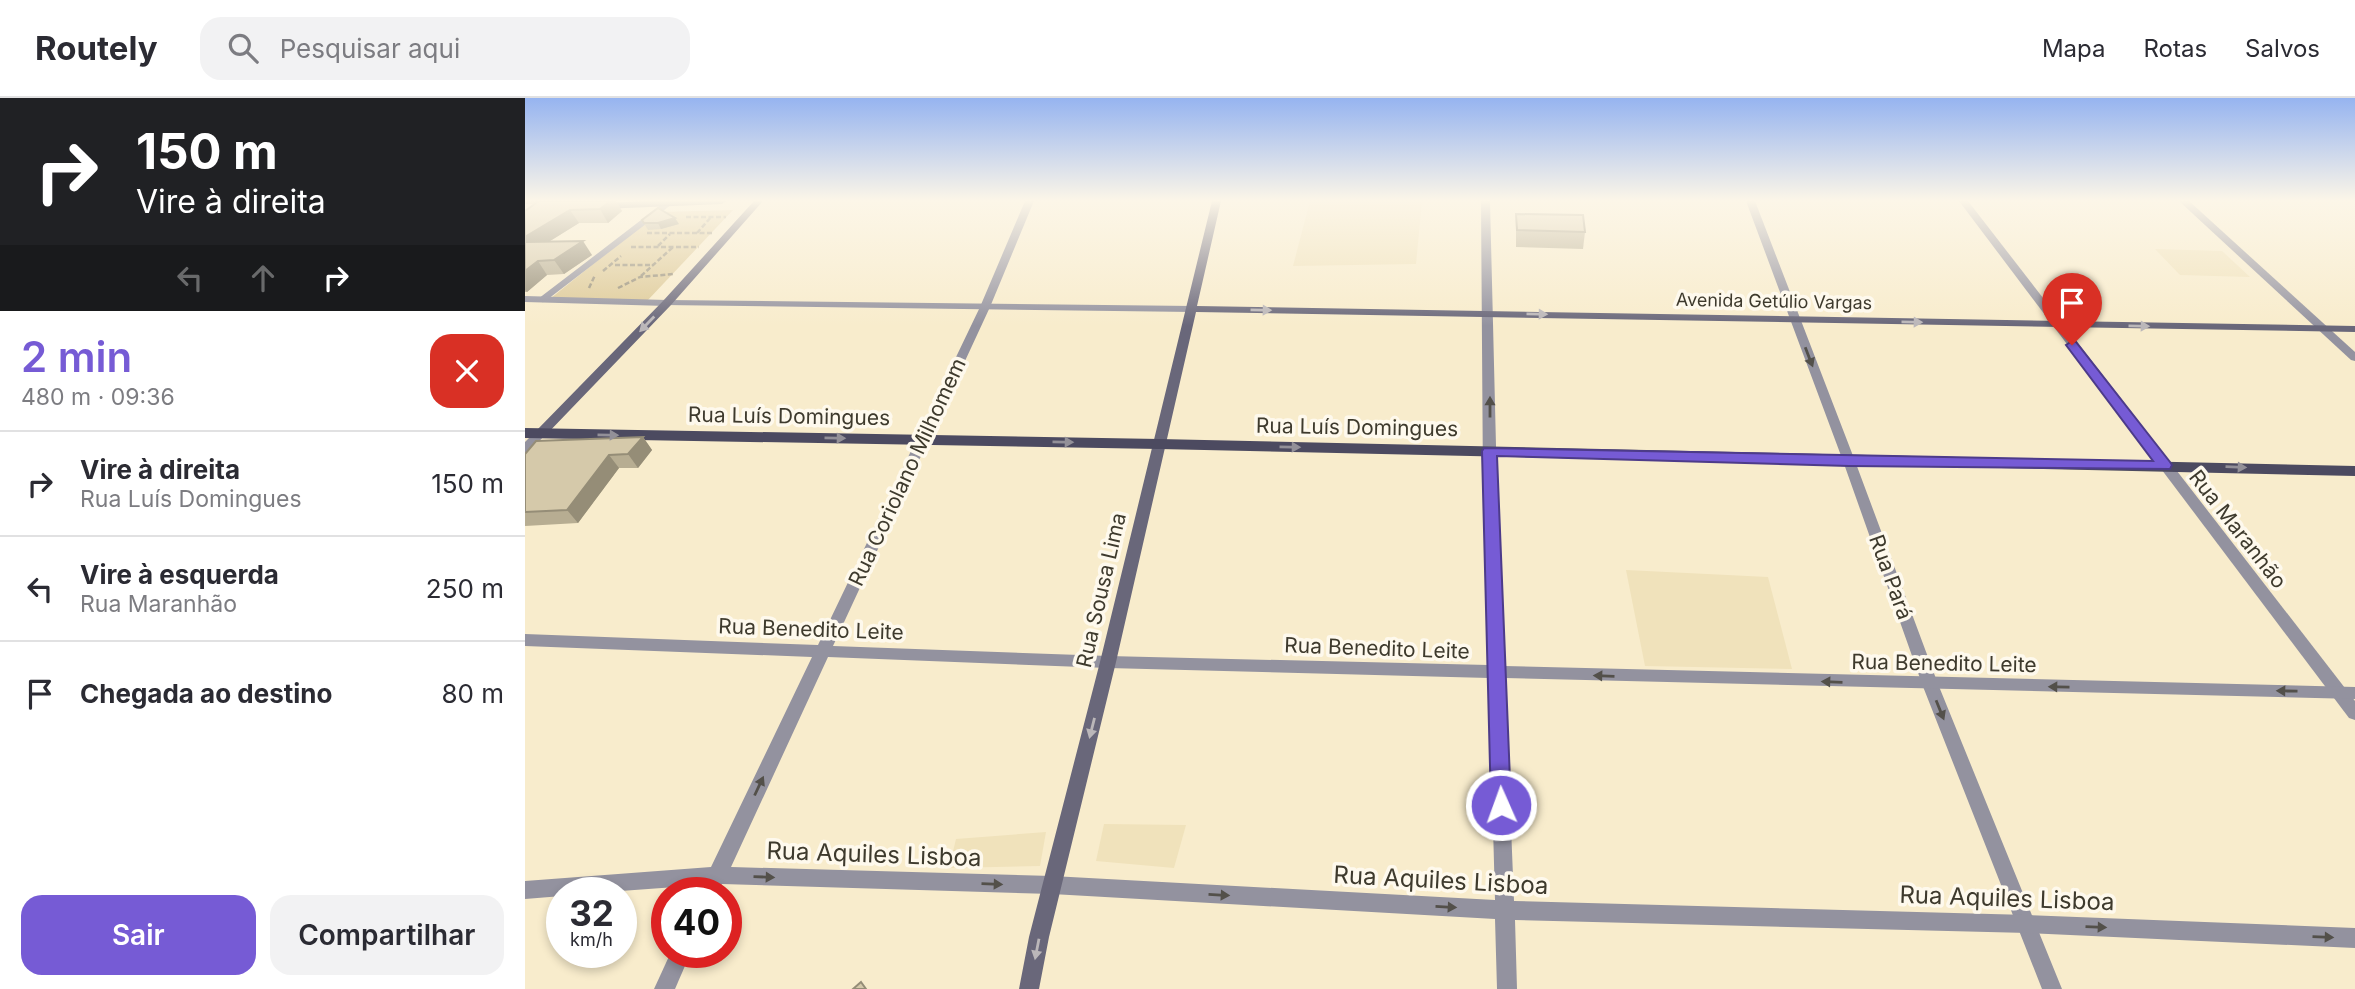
<!DOCTYPE html>
<html lang="pt">
<head>
<meta charset="utf-8">
<style>
	:root { --surface:#fff; --page:#f2f2f3; --text:#2b2b33; --muted:#7c7c81; --line:#e1e1e2; --accent:#765bd5 }
	body { margin:0; font-family:Inter,sans-serif; background:var(--page); color:var(--text); height:100vh; display:flex; flex-direction:column; font-size:26px; white-space:nowrap }
	* { box-sizing:border-box; margin:0 }
	p { font-size:23px; color:var(--muted) }
	.icon { flex:none; width:38px; height:38px; fill:none; stroke:currentColor; stroke-width:2; stroke-linecap:round; stroke-linejoin:round }
	.map { position:relative; flex:1; overflow:hidden }
	.drawer { display:flex; flex-direction:column; background:var(--surface); width:525px }
	.drawer>* { flex:none }
	.top-card { background:#202124; color:#fff; overflow:hidden }
	.speed { position:absolute; left:21px; top:779px; display:flex; gap:14px; font-size:35px; font-weight:700; text-align:center }
	.speed>* { display:grid; place-content:center; width:91px; height:91px; border-radius:50%; background:var(--surface); box-shadow:0 4px 10px #0003; line-height:1 }
	.speed small { font-size:18px; font-weight:400 }
	.speed .limit { border:10px solid #d22; background:#fff; color:#111 }
	.pin { position:absolute; display:grid; place-items:center; width:60px; height:60px; color:#fff; margin:-72px -30px; border-radius:50% 50% 50% 0; rotate:-45deg; box-shadow:0 0 7px #0007 }
	.pin .icon { rotate:45deg }
	.me { position:absolute; width:77px; margin:-38px; rotate:358deg; stroke-linejoin:round; filter:drop-shadow(0 0 5px #0008) }
	.turn { display:flex; align-items:center; gap:24px; height:147px; padding:0 21px; font-size:32px }
	.turn .icon { width:91px; height:91px; stroke-width:2.5 }
	.turn b { display:block; font-size:49px; line-height:60px }
	.lanes { display:flex; align-items:center; height:66px; padding:0 21px; background:#0003; justify-content:center; gap:35px; direction:ltr }
	.lanes .off { opacity:.35 }
	.round { display:grid; place-items:center; flex:none; width:74px; height:74px; border-radius:21px; background:var(--page) }
	.overview { display:flex; align-items:center; justify-content:space-between; height:119px; padding:0 21px }
	h1 { font-size:42px; font-weight:600; line-height:52px; color:var(--accent) }
	.button { display:flex; gap:14px; margin-top:auto; padding:14px 21px }
	.button a { flex:1; height:80px; border-radius:21px; background:var(--accent); color:#fff; font-size:28px; font-weight:600; line-height:80px; text-align:center }
	.button a+a { background:var(--page); color:var(--text) }
	ul { padding:0; list-style:none }
	li { display:flex; align-items:center; gap:21px; height:105px; padding:0 21px; border-top:2px solid var(--line) }
	li div { flex:1 }
	li b { display:block; font-size:26px }
	li em { font-style:normal }
	header { display:flex; align-items:center; gap:42px; box-sizing:border-box; height:98px; padding:0 35px; background:var(--surface); border-bottom:2px solid var(--line) }
	header strong { font-size:33px }
	nav { display:flex; gap:38px; margin-inline-start:auto; font-size:24px }
	.search { width:490px; height:63px; background:var(--page); display:flex; align-items:center; gap:18px; box-sizing:border-box; padding:0 24px; border-radius:21px; color:var(--muted); font-size:26px }
	main { display:flex; flex:1; min-height:0 }
	.map>svg:first-child { display:block }
	.built { fill:#f0e2bb }
	.green { fill:#ddc996 }
	.lines { fill:none; stroke-linecap:round; stroke-linejoin:round }
	.path { stroke:#938b76; stroke-width:2.5; stroke-dasharray:5 2.5; stroke-linecap:butt }
	.service { stroke:#93929f; stroke-width:6 }
	.pedestrian { fill:#93929f; fill-rule:evenodd }
	.minor { fill:#93929f; fill-rule:evenodd }
	.tertiary { fill:#93929f; fill-rule:evenodd }
	.secondary { fill:#69677a; fill-rule:evenodd }
	.primary { fill:#4c4a60; fill-rule:evenodd }
	.wall { fill:#b7ad92 }
	.shaded-wall { fill:#958d77 }
	.building { fill:#d5c9aa; stroke:#958d77; stroke-width:2 }
	.oneway { fill:#bbb7b9 }
	.oneway2 { fill:#53504a }
	.oneway3 { fill:#939098 }
	.route { fill:#765bd5; stroke:#4d3b8a; stroke-width:2 }
	.labels { text-anchor:middle; dominant-baseline:central; stroke-width:7; stroke-linejoin:round; paint-order:stroke }
	.far-street-label { font-size:18px; fill:#3e3a2d; stroke:#fef9ed }
	.street-label { font-size:21px; fill:#3e3a2d; stroke:#fef9ed }
	.near-street-label { font-size:24px; fill:#3e3a2d; stroke:#fef9ed }
</style>
</head>
<body>
<header>
<strong>Routely</strong>
<div class="search"><svg class="icon" aria-label="search" viewBox="0 0 24 24"><circle cx="10" cy="10" r="6"/><path d="M15 15l6 6"/></svg>Pesquisar aqui</div>
<nav><a>Mapa</a><a>Rotas</a><a>Salvos</a></nav>
</header>
<main>
<section class="drawer">
<div class="top-card">
<div class="turn"><svg class="icon" aria-label="right" viewBox="0 0 24 24"><path d="M7 20v-9h11M14 6l5 5-5 5"/></svg><div><b>150 m</b>Vire à direita</div></div>
<div class="lanes"><svg class="icon off" aria-label="left" viewBox="0 0 24 24"><path d="M17 20v-9H6M10 6l-5 5 5 5"/></svg><svg class="icon off" aria-label="ahead" viewBox="0 0 24 24"><path d="M12 20V5M6 11l6-6 6 6"/></svg><svg class="icon" aria-label="right" viewBox="0 0 24 24"><path d="M7 20v-9h11M14 6l5 5-5 5"/></svg></div>
</div>
<div class="overview"><div><h1>2 min</h1><p>480 m · 09:36</p></div><a class="round" style="background:#d93025;color:#fff"><svg class="icon" aria-label="close" viewBox="0 0 24 24"><path d="M6 6l12 12M18 6L6 18"/></svg></a></div>
<ul>
<li><svg class="icon" aria-label="right" viewBox="0 0 24 24"><path d="M7 20v-9h11M14 6l5 5-5 5"/></svg><div><b>Vire à direita</b><p>Rua Luís Domingues</p></div><em>150 m</em></li>
<li><svg class="icon" aria-label="left" viewBox="0 0 24 24"><path d="M17 20v-9H6M10 6l-5 5 5 5"/></svg><div><b>Vire à esquerda</b><p>Rua Maranhão</p></div><em>250 m</em></li>
<li><svg class="icon" aria-label="arrive" viewBox="0 0 24 24"><path d="M6 21V4h12l-3 4 3 4H6"/></svg><div><b>Chegada ao destino</b></div><em>80 m</em></li>
</ul>
<div class="button"><a>Sair</a><a>Compartilhar</a></div>
</section>
<div class="map">
<svg width="1830" height="891" viewBox="0 0 1830 891">
	<rect width="100%" height="100%" fill="#f8eccc"/>
	<g class="built">
		<polygon points="785,103 897,103 891,166 768,168"/>
		<polygon points="1630,151 1697,153 1725,179 1655,177"/>
		<polygon points="1101,472 1243,479 1267,571 1120,568"/>
		<polygon points="579,726 661,727 649,770 571,763"/>
		<polygon points="521,734 515,768 424,770 431,741"/>
	</g>
	<polygon class="green" points="208,112 122,203 26,200 133,114"/>
	<g class="lines">
		<g class="path">
			<polyline points="161,119 201,119"/>
			<polyline points="122,135 187,135"/>
			<polyline points="172,135 186,119"/>
			<polyline points="133,148 145,136"/>
			<polyline points="106,149 174,149"/>
			<polyline points="90,167 128,167"/>
			<polyline points="78,173 96,158"/>
			<polyline points="116,178 148,149"/>
			<polyline points="64,190 70,177"/>
			<polyline points="93,190 115,179 149,176"/>
		</g>
		<polyline class="service" points="18,201 142,106"/>
		<polygon class="pedestrian" points="142,202 668,208 673,211 668,214 139,207 137,205"/>
		<g class="minor">
			<polygon points="1221,103 1230,103 1330,363 1413,586 1537,891 1517,891 1397,586 1318,363"/>
			<polygon points="1434,103 1443,103 1830,603 1830,622 1824,620"/>
		</g>
		<g class="tertiary">
			<path d="M 500,103 L 509,103 L 465,209 L 308,548 L 583,558 L 963,567 L 958,389 L 956,103 L 965,103 L 972,389 L 979,568 L 1830,589 L 1830,601 L 980,580 L 989,803 L 1503,817 L 1830,830 L 1830,850 L 1503,835 L 990,822 L 992,891 L 972,891 L 970,821 L 527,796 L 197,786 L 193,794 L 175,794 L 178,787 L 82,794 L 37,794 L 37,798 L 0,801 L 0,783 L 186,769 L 287,559 L 0,548 L 0,536 L 293,547 L 455,209 ZM 303,559 L 583,570 L 964,580 L 970,802 L 527,778 L 206,769 Z"/>
			<polygon points="1654,103 1664,103 1830,254 1830,263 1826,262"/>
			<polygon points="0,198 142,202 147,205 142,208 0,204"/>
			<polygon points="15,332 21,336 4,354 0,355 0,344 11,333"/>
			<polygon points="146,854 166,854 150,891 129,891"/>
		</g>
		<g class="secondary">
			<polygon points="123,103 201,103 197,106 76,111 71,108 76,105"/>
			<polygon points="229,103 238,103 146,207 19,339 11,339 9,336 11,333 138,203"/>
			<polygon points="687,103 696,103 672,208 1830,228 1830,234 671,214 591,564 524,839 514,891 494,891 504,839 575,564"/>
		</g>
		<polygon class="primary" points="0,330 634,341 1830,368 1830,378 634,351 0,340"/>
	</g>
	<g class="wall">
		<polygon points="0,103 91,103 97,113 83,125 54,125 25,143 67,157 39,176 22,177 2,194 0,194 0,113 10,106 0,106"/>
		<polygon points="991,116 1060,134 1058,151 991,149"/>
		<polygon points="117,122 154,126 136,131 123,132"/>
		<polygon points="118,339 127,352 113,370 94,370 53,425 0,428 0,356"/>
	</g>
	<g class="shaded-wall">
		<polygon points="85,103 91,103 97,113 83,125 75,111"/>
		<polygon points="45,112 54,125 1,158 0,156 0,139"/>
		<polygon points="150,120 154,126 136,131 133,125"/>
		<polygon points="58,143 67,157 39,176 29,162"/>
		<polygon points="13,163 22,177 2,194 0,192 0,173"/>
		<polygon points="118,339 127,352 113,370 103,356"/>
		<polygon points="84,357 94,370 53,425 42,412"/>
	</g>
	<g class="building">
		<polygon points="14,103 85,103 75,111 45,112 0,139 0,113"/>
		<polygon points="133,110 150,120 133,125 119,125 117,122"/>
		<polygon points="991,116 1058,117 1060,134 992,132"/>
		<polygon points="58,143 29,162 13,163 0,173 0,144"/>
		<polygon points="118,339 103,356 84,357 42,412 0,414 0,356 11,343"/>
		<polygon points="336,884 341,891 328,891"/>
	</g>
	<defs><path id="oneway-solid" d="M-6-.8H1V-3.2L6.5 0L1 3.2V.8H-6Z" transform="scale(1.75)"/></defs>
	<g class="oneway">
		<use href="#oneway-solid" transform="translate(736 212) rotate(1)"/>
		<use href="#oneway-solid" transform="translate(1012 216) rotate(1)"/>
		<use href="#oneway-solid" transform="translate(1387 224) rotate(1)"/>
		<use href="#oneway-solid" transform="translate(122 226) rotate(134)"/>
		<use href="#oneway-solid" transform="translate(1614 228) rotate(1)"/>
		<use href="#oneway-solid" transform="translate(567 630) rotate(104)"/>
		<use href="#oneway-solid" transform="translate(512 851) rotate(101)"/>
	</g>
	<g class="oneway2">
		<use href="#oneway-solid" transform="translate(1284 259) rotate(69)"/>
		<use href="#oneway-solid" transform="translate(965 309) rotate(-90)"/>
		<use href="#oneway-solid" transform="translate(1079 578) rotate(-178)"/>
		<use href="#oneway-solid" transform="translate(1307 584) rotate(-178)"/>
		<use href="#oneway-solid" transform="translate(1534 589) rotate(-179)"/>
		<use href="#oneway-solid" transform="translate(1762 593) rotate(-179)"/>
		<use href="#oneway-solid" transform="translate(1415 612) rotate(68)"/>
		<use href="#oneway-solid" transform="translate(234 688) rotate(-65)"/>
		<use href="#oneway-solid" transform="translate(239 779) rotate(2)"/>
		<use href="#oneway-solid" transform="translate(467 786) rotate(2)"/>
		<use href="#oneway-solid" transform="translate(694 797) rotate(3)"/>
		<use href="#oneway-solid" transform="translate(921 809) rotate(3)"/>
		<use href="#oneway-solid" transform="translate(1571 829) rotate(2)"/>
		<use href="#oneway-solid" transform="translate(1798 839) rotate(2)"/>
	</g>
	<g class="oneway3">
		<use href="#oneway-solid" transform="translate(83 337) rotate(1)"/>
		<use href="#oneway-solid" transform="translate(310 340) rotate(1)"/>
		<use href="#oneway-solid" transform="translate(538 344) rotate(1)"/>
		<use href="#oneway-solid" transform="translate(765 349) rotate(1)"/>
		<use href="#oneway-solid" transform="translate(1711 369) rotate(2)"/>
	</g>
	<linearGradient id="sky" x2="0" y2="1"><stop stop-color="#96b4f0"/><stop offset="0.45" stop-color="#fcf6e8"/><stop offset="1" stop-color="#fcf6e8" stop-opacity="0"/></linearGradient>
	<rect width="1830" height="228" fill="url(#sky)"/>
	<polygon class="route" points="1547,243 1551,244 1645,364 1647,367 1645,371 1324,368 972,358 986,707 983,713 976,716 969,713 966,707 957,353 959,350 1628,363 1541,247"/>
	<g class="labels">
		<g class="far-street-label">
			<text transform="translate(1249 203) rotate(1)">Avenida Getúlio Vargas</text>
		</g>
		<g class="street-label">
			<text transform="translate(264 318) rotate(1)">Rua Luís Domingues</text>
			<text transform="translate(832 329) rotate(1)">Rua Luís Domingues</text>
			<text transform="translate(382 374) rotate(-65)">Rua Coriolano Milhomem</text>
			<text transform="translate(1713 431) rotate(52)">Rua Maranhão</text>
			<text transform="translate(1366 479) rotate(70)">Rua Pará</text>
			<text transform="translate(576 492) rotate(-77)">Rua Sousa Lima</text>
			<text transform="translate(286 531) rotate(2)">Rua Benedito Leite</text>
			<text transform="translate(852 550) rotate(2)">Rua Benedito Leite</text>
			<text transform="translate(1419 565) rotate(1)">Rua Benedito Leite</text>
		</g>
		<g class="near-street-label">
			<text transform="translate(349 756) rotate(2)">Rua Aquiles Lisboa</text>
			<text transform="translate(916 782) rotate(3)">Rua Aquiles Lisboa</text>
			<text transform="translate(1482 800) rotate(2)">Rua Aquiles Lisboa</text>
		</g>
	</g>
</svg>
<div class="speed"><div>32<small>km/h</small></div><div class="limit">40</div></div>
<div class="pin" style="left:1547px;top:247px;background:#d93025"><svg class="icon" aria-label="arrive" viewBox="0 0 24 24"><path d="M6 21V4h12l-3 4 3 4H6"/></svg></div>
<svg class="me" style="left:976px;top:707px" viewBox="-20 -20 40 40"><circle r="17" fill="#765bd5" stroke="#fff" stroke-width="3"/><path d="M0-11L8 9 0 5-8 9z" fill="#fff"/></svg>
</div>
</main>
</body>
</html>
